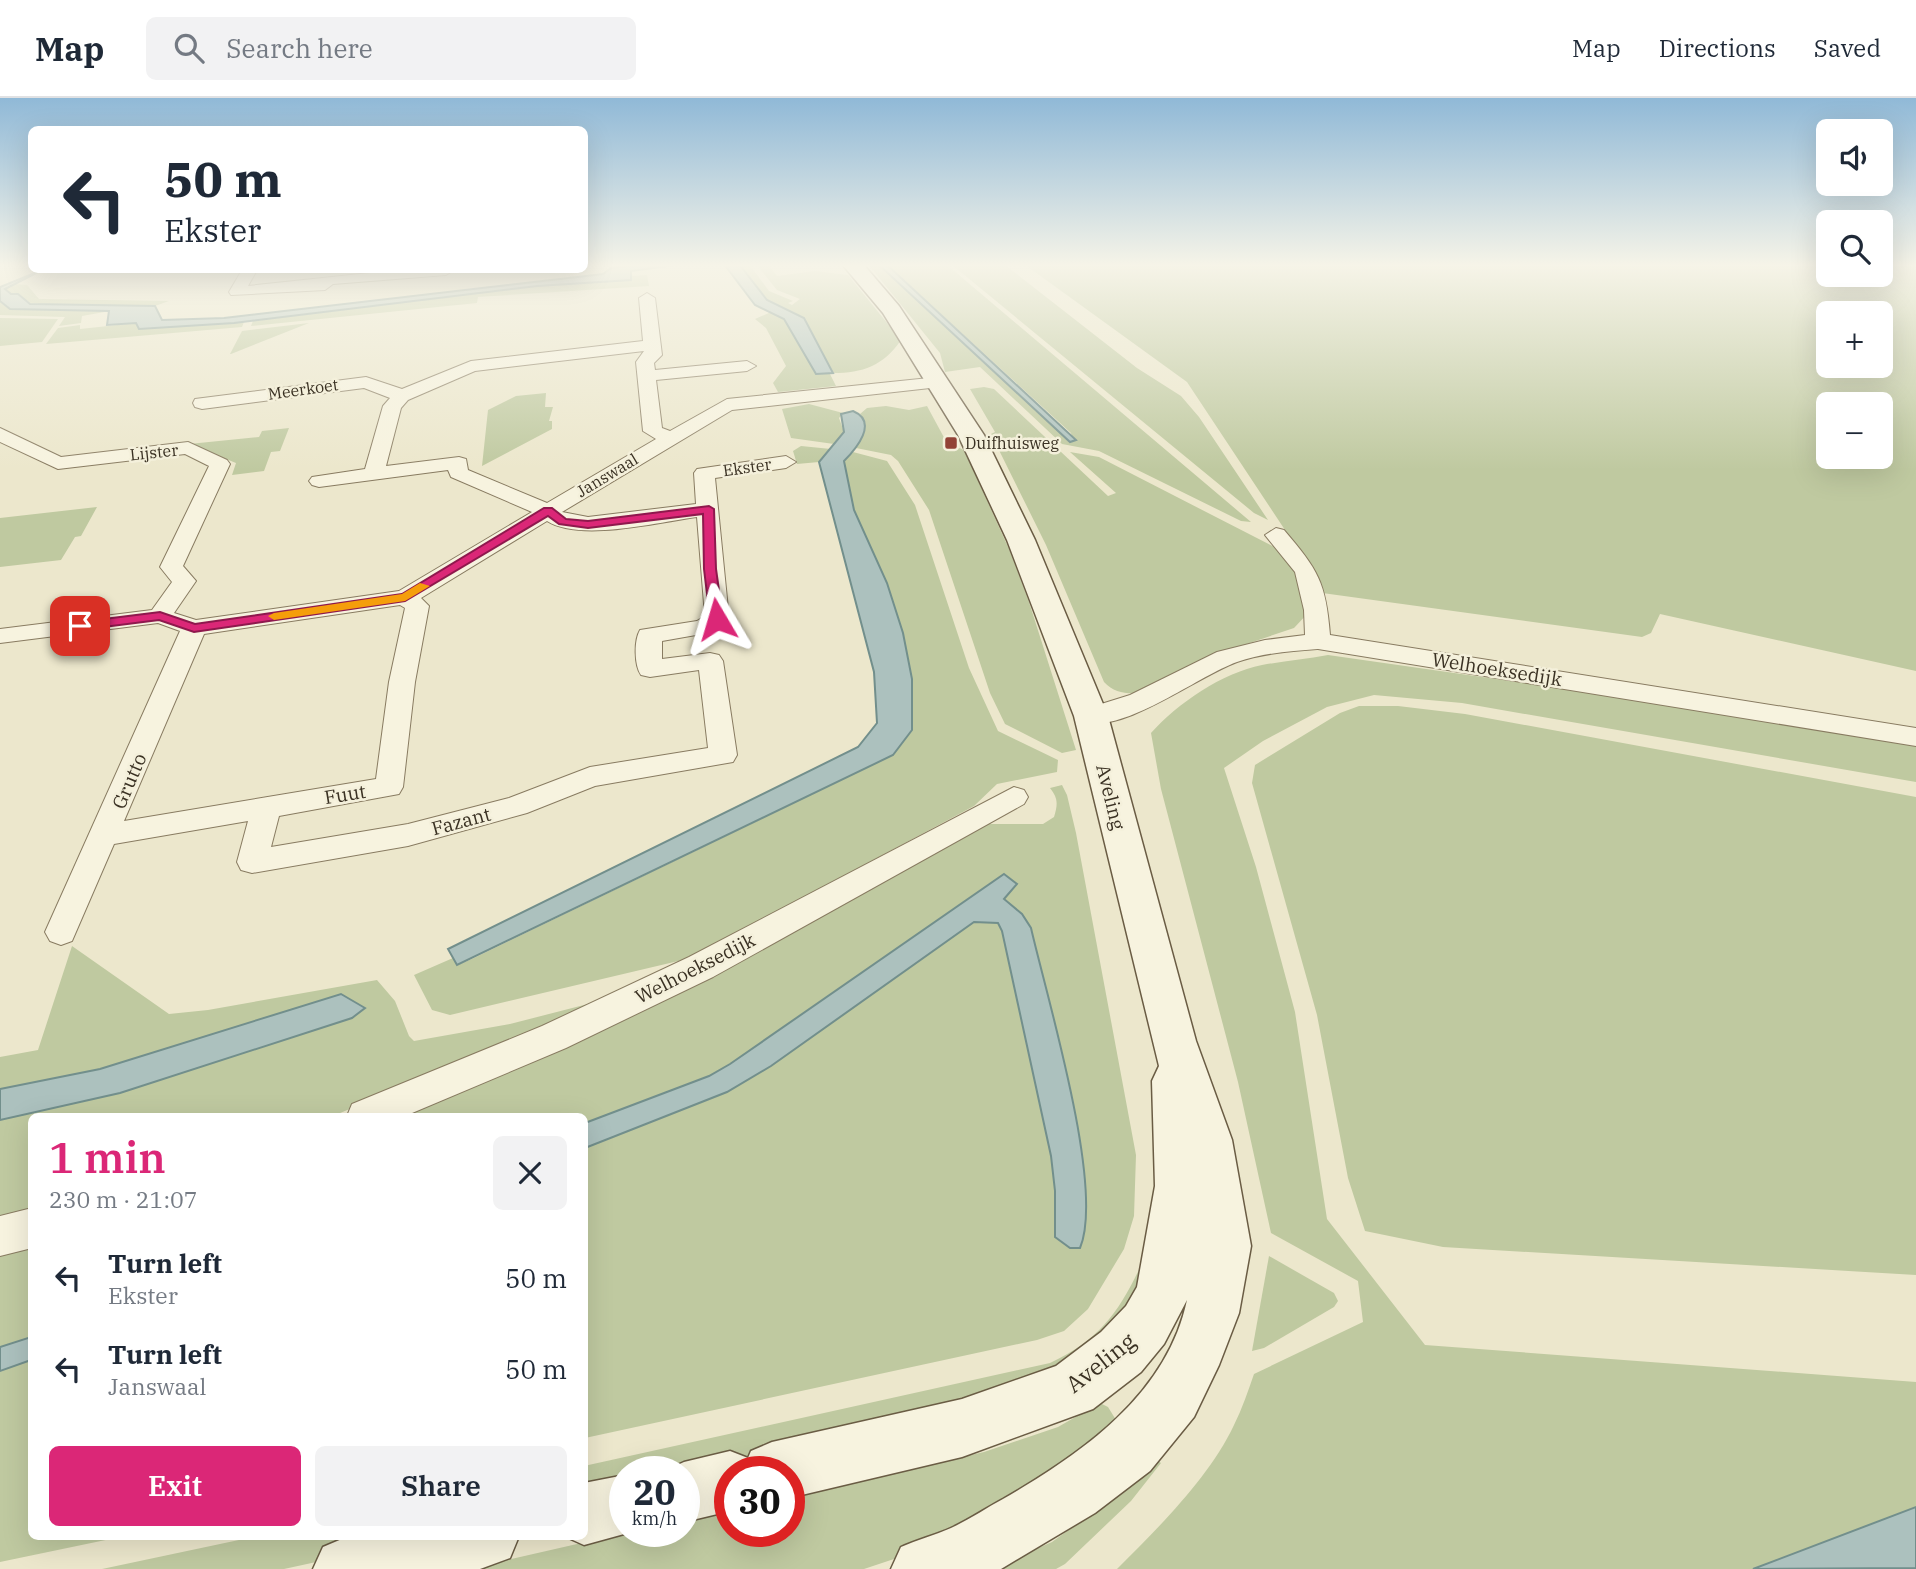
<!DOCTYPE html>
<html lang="en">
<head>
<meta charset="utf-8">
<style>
	:root { --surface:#fff; --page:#f2f2f3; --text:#1f2937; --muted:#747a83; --line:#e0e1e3; --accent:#db2777 }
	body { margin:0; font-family:"IBM Plex Serif",serif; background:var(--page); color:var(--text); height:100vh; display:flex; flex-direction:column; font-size:26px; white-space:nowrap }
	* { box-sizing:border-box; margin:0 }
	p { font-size:23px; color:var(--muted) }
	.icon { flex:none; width:38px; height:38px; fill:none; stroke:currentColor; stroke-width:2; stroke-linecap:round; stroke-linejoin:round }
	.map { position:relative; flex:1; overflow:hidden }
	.side { position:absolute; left:28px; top:1015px; width:560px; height:427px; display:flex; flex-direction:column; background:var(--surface); border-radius:10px; box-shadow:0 7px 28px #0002 }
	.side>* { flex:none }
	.guide { position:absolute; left:28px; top:28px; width:560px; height:147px; border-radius:10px; box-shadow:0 7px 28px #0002; background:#fff; color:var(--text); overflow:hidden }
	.controls { position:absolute; left:1816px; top:21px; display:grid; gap:14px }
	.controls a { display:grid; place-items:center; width:77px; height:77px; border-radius:10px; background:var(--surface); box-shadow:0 7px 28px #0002; font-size:35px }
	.speed { position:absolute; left:609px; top:1358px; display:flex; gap:14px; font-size:35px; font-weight:700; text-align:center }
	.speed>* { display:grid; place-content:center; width:91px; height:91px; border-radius:50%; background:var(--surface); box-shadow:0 7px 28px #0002; line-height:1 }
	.speed small { font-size:18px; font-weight:400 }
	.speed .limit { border:10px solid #d22; background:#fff; color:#111 }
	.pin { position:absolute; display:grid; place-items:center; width:60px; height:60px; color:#fff; margin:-30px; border-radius:14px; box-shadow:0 4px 10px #0006 }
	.me { position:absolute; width:77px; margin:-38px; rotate:353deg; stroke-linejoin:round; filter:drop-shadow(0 0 5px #0008) }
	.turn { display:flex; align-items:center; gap:24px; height:147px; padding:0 21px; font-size:32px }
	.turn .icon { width:91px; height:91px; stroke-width:2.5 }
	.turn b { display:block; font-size:49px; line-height:60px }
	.round { display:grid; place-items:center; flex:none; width:74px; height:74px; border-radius:10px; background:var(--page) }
	.overview { display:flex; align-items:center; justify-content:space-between; height:119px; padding:0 21px }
	h1 { font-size:42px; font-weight:600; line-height:52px; color:var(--accent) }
	.action { display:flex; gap:14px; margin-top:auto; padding:14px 21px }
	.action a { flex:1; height:80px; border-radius:10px; background:var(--accent); color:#fff; font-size:28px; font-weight:600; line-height:80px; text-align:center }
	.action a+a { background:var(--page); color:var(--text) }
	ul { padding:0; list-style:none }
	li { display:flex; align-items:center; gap:21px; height:91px; padding:0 21px }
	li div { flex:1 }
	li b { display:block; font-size:26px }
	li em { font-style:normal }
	header { display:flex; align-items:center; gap:42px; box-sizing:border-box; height:98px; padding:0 35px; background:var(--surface); border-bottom:2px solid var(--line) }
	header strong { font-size:33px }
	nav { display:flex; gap:38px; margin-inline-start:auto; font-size:24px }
	.search { width:490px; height:63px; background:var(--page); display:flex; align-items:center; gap:18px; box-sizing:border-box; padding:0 24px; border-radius:10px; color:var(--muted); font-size:26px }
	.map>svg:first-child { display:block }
	.green { fill:#bfc9a0; fill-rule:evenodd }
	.water { fill:#acc1be; stroke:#728f8c; stroke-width:2 }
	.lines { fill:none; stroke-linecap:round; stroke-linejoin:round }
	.street-casing { stroke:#887b61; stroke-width:2 }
	.secondary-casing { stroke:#6a5c44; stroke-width:3 }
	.street { fill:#f7f3df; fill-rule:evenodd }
	.secondary { fill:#f7f3df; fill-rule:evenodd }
	.route { fill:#db2777; stroke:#8e194d; stroke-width:2 }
	.slow { fill:#f59e0b }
	.poi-dot { fill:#924236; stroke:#f4f0db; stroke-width:2.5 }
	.labels { text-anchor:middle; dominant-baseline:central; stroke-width:5; stroke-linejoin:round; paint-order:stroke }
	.far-street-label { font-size:16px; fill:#3a3123; stroke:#f4f0db }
	.far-poi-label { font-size:16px; fill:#3a3123; stroke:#f4f0db; text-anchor:start }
	.street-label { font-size:19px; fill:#3a3123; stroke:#f4f0db }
	.near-street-label { font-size:23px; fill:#3a3123; stroke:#f4f0db }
</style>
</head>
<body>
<header>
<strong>Map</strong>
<div class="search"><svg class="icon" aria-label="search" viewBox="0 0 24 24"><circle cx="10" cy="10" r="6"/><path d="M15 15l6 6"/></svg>Search here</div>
<nav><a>Map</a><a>Directions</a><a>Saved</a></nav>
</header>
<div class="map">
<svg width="1916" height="1471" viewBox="0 0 1916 1471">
	<rect width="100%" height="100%" fill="#ece7cc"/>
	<g class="green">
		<path d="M 739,166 L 749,166 L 769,193 L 793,203 L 788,205 L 792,207 L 800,201 L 777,192 L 756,166 L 768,166 L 777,178 L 815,173 L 848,177 L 901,242 C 883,268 863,275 833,275 L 804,220 L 767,202 Z"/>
		<polygon points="868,166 878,166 1073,343 1071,335 886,166 946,166 1251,424 1241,423 1099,353 1062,346 980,269 945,274 940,255"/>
		<polygon points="951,166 1004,166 1137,270 1181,298 1199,319 1268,422 1254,415"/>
		<path d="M 1024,166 L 1829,166 L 1829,177 L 1881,177 L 1881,166 L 1916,169 L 1916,573 L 1660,516 L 1651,535 L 1642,539 L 1315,494 L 1306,469 L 1287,435 L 1187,284 ZM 1829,215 L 1881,215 L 1881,268 L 1829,268 ZM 1829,306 L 1881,306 L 1881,359 L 1829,359 Z"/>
		<polygon points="647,177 649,188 478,199 477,205 251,228 253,223 538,188 630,182 631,178"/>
		<polygon points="14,186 27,187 39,201 169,203 155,208 30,206 18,196 12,196 5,191"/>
		<polygon points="0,203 10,211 110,213 82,218 81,225 59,228 65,219 0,217"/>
		<polygon points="771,214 784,221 816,276 830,276 836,288 778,294 773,285 786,268 766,230 755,221"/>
		<polygon points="0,220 58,221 42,244 0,248"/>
		<polygon points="244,224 242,229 46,246 58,230 80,227 80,231 136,225"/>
		<polygon points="309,225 231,256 230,256 242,233"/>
		<path d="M 984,289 L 994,291 L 1108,398 L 1116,395 L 1070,354 L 1099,359 L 1286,455 L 1296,465 L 1309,514 L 1294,530 L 1220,555 L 1140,595 C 1126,596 1114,595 1104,584 L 1046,447 L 991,336 L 995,334 L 970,291 Z"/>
		<polygon points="546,295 545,309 553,309 549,323 552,323 552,331 482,368 488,312 516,298"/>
		<polygon points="809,306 843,315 839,320 844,334 834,346 791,340 782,311"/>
		<path d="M 886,308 L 909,312 L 927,308 L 947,345 L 964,352 L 1009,451 L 1029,504 L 1076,652 L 1062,655 L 1005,626 L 990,595 L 929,412 L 898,363 L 891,357 L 856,350 C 864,337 867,331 860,316 L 867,310 Z"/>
		<polygon points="289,330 280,353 271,354 264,373 232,377 236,365 189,346 259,339 262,333"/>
		<polygon points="801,348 831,351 819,364 797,366 793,353"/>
		<polygon points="853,354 887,363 915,407 969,570 998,633 1058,662 1057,674 997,686 974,708 691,860 450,917 432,912 414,877 453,860 458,867 474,860 893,657 912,632 912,581 903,535 887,485 854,412 844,363"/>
		<polygon points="97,409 81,438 75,439 61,462 0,469 0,420"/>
		<path d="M 1328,557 L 1539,587 L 1916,648 L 1916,684 L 1462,605 L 1374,597 L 1327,609 L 1263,643 L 1224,670 L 1256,769 L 1295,914 L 1327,1121 L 1425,1247 L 1916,1284 L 1916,1409 L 1753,1471 L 1117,1471 C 1158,1430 1209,1380 1234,1327 C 1242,1311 1248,1293 1254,1276 L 1363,1224 L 1358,1183 L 1271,1135 L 1238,984 L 1161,691 L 1151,635 C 1178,605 1222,575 1262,567 C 1284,563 1306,561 1328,557 Z"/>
		<polygon points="1359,608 1398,608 1465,616 1916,699 1916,1177 1443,1149 1365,1133 1348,1080 1317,917 1252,685 1255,667 1340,615"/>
		<path d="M 1062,687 L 1067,697 L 1076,735 L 1136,1057 L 1134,1118 L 1124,1151 L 1088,1211 L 1064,1233 L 1037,1242 L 585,1340 L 585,1050 L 727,994 L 771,968 L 974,824 L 998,825 L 1002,833 L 1051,1058 L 1055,1093 L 1055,1139 L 1080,1042 L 1031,830 L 1022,816 L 1004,801 L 1004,776 L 730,966 L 709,978 L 585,1025 L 584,1018 L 400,1018 L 437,1004 L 986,726 L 1043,726 L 1054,719 C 1058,706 1058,700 1050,690 Z"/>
		<polygon points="72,848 169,916 208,912 377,882 395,903 409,938 414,943 510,926 619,898 333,1018 32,1018 31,1122 0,1129 0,1022 120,995 352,920 365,910 353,903 100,971 0,991 0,959 38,952"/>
		<polygon points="31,1143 31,1239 0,1249 0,1150"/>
		<polygon points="1269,1158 1334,1195 1338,1203 1334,1209 1264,1250 1252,1253"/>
		<path d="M 1145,1159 L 1138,1205 L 1015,1304 L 684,1374 L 625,1374 L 625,1396 L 585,1405 L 584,1368 L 1050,1265 C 1102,1241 1121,1211 1145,1159 Z"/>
		<polygon points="31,1262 32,1438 120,1439 0,1464 0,1273"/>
		<polygon points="1100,1305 1108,1309 1116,1322 1104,1343 927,1450 864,1471 467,1471 634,1433 684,1433 684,1422 730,1412 730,1433 789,1433 789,1398 984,1354 1058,1329"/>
		<polygon points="1151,1358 1161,1365 1131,1403 1065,1466 1056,1471 990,1471 1052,1444 1110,1402"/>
		<polygon points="253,1439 431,1439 284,1471 102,1471"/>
	</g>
	<g class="water">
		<polygon points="644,166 683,166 631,173 631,182 537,188 234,225 139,231 136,225 107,227 109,213 10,211 0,203 0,189 42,172 5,191 11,196 18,196 30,206 155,208 162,222 224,220 603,176 611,170"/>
		<polygon points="724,166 739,166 767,202 804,220 833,275 816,276 784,221 755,207"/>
		<polygon points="878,166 886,166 1076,342 1070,344"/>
		<path d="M 853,313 C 879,324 856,351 844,363 L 854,412 L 887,485 L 903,535 L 912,581 L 912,632 L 893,657 L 457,867 L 448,851 L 858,649 L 877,625 L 874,574 L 819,364 L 844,334 L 841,316 Z"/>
		<path d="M 1004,776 L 1017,786 L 1004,801 L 1022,816 L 1031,830 C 1047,900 1105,1090 1080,1150 L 1070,1150 L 1055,1139 L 1055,1093 L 1051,1058 L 1002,833 L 998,825 L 974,824 L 771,968 L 727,994 L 585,1050 L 585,1025 L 709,978 L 730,966 Z"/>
		<polygon points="341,896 365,910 352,920 120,995 0,1022 0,991 100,971"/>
		<polygon points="31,1239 31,1262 0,1273 0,1249"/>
		<polygon points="1916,1409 1916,1470 1753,1471"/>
	</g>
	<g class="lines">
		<defs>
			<g id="street">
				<polygon points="242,172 257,172 248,188 398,172 454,172 446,177 333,186 325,192 231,197 229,194"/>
				<path d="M 647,195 L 655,200 L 662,257 L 654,265 L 655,272 L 747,263 L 756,268 L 747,273 L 656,282 L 662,330 L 670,333 L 727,301 L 939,279 L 948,284 L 939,289 L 732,312 L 562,414 L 588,419 L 696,406 L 694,375 L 697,371 L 786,358 L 796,364 L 786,370 L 715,380 L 729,521 L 713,534 L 662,543 L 662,561 L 710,555 L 719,557 L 723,563 L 737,657 L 733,664 L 595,688 L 527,715 L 408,748 L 252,775 L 241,772 L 237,764 L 248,723 L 114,746 L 72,843 L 61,847 L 50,843 L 45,834 L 180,533 L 158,525 L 0,545 L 0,531 L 152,512 L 172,484 L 160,469 L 209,368 L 185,356 L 58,371 L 0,344 L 0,330 L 61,359 L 188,344 L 227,362 L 230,366 L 183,468 L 196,483 L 174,515 L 196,522 L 399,493 L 532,414 L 451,379 L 448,372 L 319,389 L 312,387 L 309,383 L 312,379 L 365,371 L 383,308 L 390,300 L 364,290 L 202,311 L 195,309 L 193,305 L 195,301 L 366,279 L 402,291 L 471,263 L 643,243 L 639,200 ZM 644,253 L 636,264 L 643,333 L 656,341 L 547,405 L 468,372 L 466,361 L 459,359 L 386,368 L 401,310 L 408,302 L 475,273 ZM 697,419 L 705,518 L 697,523 L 640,532 C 634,542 634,567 641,577 L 650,579 L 699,572 L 708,650 L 590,669 L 509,700 L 408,726 L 271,749 L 279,718 L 399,696 L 403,689 L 415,584 L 429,508 L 421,500 L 547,423 C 580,444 659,424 697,419 ZM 400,507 L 405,510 L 389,584 L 376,681 L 124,723 L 204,536 Z"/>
				<path d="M 1276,430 L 1284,432 C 1318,472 1326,484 1330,537 L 1916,630 L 1916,648 L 1318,551 C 1291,553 1263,555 1237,564 C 1196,579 1124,636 1082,624 L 1078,618 L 1082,612 L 1130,597 L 1217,554 L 1265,542 L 1305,537 L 1304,512 L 1295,474 L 1265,437 Z"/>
				<polygon points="1014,689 1024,692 1028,699 1024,706 713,879 566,950 405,1018 347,1018 352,1006 542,928 689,859"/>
				<polygon points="32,1110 32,1150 0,1158 0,1118"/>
			</g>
			<g id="secondary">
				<path d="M 842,166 L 863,166 L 899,208 L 984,337 L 1035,442 L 1108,618 L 1196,943 L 1232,1042 L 1251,1148 L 1239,1215 L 1219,1267 L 1194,1319 L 1150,1373 L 1095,1415 L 1001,1471 L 891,1471 L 901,1449 C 917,1442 935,1437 951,1430 C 969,1422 986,1410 1003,1401 C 1081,1356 1167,1297 1187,1202 L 1164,1246 L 1141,1274 L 1093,1311 L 962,1359 L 789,1400 L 789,1374 L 730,1374 L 730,1413 L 684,1424 L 684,1374 L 662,1374 L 684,1364 L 730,1353 L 748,1360 L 751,1353 L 772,1344 L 962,1301 L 1056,1268 L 1101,1234 L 1126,1208 L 1137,1189 L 1155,1088 L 1152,983 L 1159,968 L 1074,618 L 1007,442 L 958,337 L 883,215 Z"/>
				<polygon points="625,1377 625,1433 635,1433 584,1447 564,1438 584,1438 584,1385"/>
				<polygon points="349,1438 519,1438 510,1460 480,1471 313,1471 323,1449"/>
			</g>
		</defs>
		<use href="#street" class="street-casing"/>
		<use href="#secondary" class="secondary-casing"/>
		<use href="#street" class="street"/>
		<use href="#secondary" class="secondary"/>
	</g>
	<linearGradient id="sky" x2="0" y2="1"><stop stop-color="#90b9d7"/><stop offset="0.45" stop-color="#f6f4e8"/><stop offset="1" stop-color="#f6f4e8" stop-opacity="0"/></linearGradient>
	<rect width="1916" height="372" fill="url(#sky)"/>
	<polygon class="route" points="709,408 714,411 716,471 723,521 717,525 710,521 704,471 703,416 588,430 559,426 548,418 405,503 194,534 159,522 80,532 74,528 80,524 160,514 195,526 402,496 544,410 552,410 566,421 588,423"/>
	<polygon class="slow" points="420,485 430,488 405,503 274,522 268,518 274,515 402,496"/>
	<rect class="poi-dot" x="944" y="338" width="14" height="14" rx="3.5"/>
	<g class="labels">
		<g class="far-street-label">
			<text transform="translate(303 291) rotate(-8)">Meerkoet</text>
			<text transform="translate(154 354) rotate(-6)">Lijster</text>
			<text transform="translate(747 369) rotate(-8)">Ekster</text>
			<text transform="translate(607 377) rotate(-31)">Janswaal</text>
		</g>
		<g class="far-poi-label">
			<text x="965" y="345">Duifhuisweg</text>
		</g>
		<g class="street-label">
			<text transform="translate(1497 571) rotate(9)">Welhoeksedijk</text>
			<text transform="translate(129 683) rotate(-67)">Grutto</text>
			<text transform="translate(345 696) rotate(-9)">Fuut</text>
			<text transform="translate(1111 699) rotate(76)">Aveling</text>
			<text transform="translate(461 723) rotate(-15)">Fazant</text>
			<text transform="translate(695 870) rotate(-27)">Welhoeksedijk</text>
		</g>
		<g class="near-street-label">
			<text transform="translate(1100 1264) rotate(-38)">Aveling</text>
		</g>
	</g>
</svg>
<div class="controls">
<a><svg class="icon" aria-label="sound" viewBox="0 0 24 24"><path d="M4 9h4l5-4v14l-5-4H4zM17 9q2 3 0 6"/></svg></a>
<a><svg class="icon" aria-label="search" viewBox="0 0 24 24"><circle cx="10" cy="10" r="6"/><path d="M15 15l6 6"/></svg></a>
<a>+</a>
<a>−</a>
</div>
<div class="speed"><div>20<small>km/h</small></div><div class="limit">30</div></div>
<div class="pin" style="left:80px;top:528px;background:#d93025"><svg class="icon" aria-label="arrive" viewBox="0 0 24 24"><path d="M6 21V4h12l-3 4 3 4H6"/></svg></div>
<svg class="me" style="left:717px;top:521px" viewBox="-20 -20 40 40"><path d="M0-17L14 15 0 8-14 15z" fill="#db2777" stroke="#fff" stroke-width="4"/></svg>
<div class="guide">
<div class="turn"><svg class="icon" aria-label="left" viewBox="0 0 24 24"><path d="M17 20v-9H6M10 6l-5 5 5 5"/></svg><div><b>50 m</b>Ekster</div></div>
</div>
<section class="side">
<div class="overview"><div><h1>1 min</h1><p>230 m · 21:07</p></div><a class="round"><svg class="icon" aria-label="close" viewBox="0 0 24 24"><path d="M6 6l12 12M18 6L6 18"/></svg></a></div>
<ul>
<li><svg class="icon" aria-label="left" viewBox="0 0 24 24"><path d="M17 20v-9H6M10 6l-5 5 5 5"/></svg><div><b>Turn left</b><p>Ekster</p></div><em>50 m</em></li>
<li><svg class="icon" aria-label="left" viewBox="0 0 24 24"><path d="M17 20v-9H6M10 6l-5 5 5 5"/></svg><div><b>Turn left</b><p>Janswaal</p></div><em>50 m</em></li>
</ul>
<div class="action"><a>Exit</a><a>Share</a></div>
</section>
</div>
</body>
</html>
